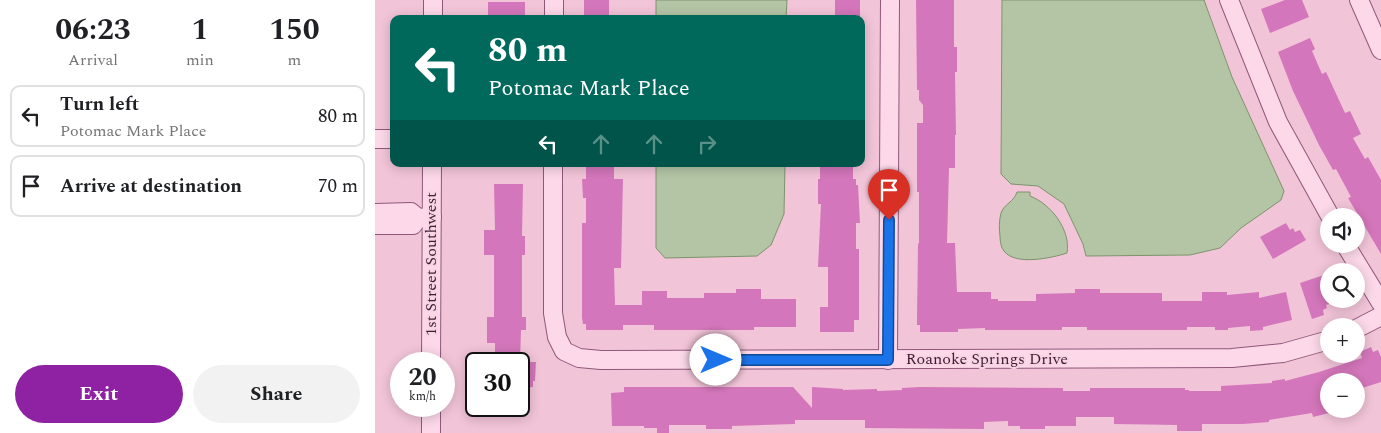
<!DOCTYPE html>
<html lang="en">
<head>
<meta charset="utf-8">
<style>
	:root { --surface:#fff; --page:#f2f2f2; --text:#202124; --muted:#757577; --line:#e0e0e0; --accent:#8f22a3 }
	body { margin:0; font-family:Spectral,serif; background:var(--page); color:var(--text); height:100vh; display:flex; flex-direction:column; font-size:19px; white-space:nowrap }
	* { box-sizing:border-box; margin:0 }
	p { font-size:16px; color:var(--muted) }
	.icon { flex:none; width:28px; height:28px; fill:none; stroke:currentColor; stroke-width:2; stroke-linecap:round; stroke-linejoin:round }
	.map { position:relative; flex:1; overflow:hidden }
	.drawer { display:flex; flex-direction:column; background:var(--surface); width:375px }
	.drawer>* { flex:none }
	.banner { position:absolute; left:15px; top:15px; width:475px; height:152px; border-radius:10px; box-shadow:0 2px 12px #0003; background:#00695c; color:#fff; overflow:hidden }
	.controls { position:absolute; left:945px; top:208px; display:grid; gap:10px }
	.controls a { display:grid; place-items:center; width:45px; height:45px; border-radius:50%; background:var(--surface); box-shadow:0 2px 12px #0003; font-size:25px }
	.speed { position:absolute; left:15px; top:352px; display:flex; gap:10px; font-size:25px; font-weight:700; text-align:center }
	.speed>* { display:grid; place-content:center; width:65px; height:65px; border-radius:50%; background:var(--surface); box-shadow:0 2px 12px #0003; line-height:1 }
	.speed small { font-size:12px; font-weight:400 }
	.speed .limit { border:2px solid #111; border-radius:8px; background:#fff; color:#111 }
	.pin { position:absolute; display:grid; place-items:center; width:42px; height:42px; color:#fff; margin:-51px -21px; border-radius:50% 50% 50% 0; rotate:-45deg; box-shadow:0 0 5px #0007 }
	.pin .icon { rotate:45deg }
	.me { position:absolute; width:55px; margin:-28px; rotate:90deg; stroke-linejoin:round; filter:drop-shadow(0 0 4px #0008) }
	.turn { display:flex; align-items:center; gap:18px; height:105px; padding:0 15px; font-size:22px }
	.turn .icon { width:65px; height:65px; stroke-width:2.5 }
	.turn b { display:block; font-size:35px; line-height:42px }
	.lanes { display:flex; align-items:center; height:48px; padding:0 15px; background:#0003; justify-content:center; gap:25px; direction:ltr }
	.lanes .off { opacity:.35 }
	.eta { display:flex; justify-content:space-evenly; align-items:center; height:85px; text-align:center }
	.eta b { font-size:30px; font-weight:700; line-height:35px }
	.action { display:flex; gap:10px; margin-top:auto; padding:10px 15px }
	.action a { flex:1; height:58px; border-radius:30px; background:var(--accent); color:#fff; font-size:20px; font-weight:700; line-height:58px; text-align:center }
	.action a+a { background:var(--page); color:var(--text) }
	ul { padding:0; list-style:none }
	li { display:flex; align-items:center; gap:15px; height:62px; margin:0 10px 8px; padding:0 5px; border:2px solid var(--line); border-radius:10px }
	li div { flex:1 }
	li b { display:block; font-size:19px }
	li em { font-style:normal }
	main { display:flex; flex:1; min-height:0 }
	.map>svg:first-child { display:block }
	.water { fill:#b4c5a6; stroke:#7c946b }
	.building { fill:#d476bb }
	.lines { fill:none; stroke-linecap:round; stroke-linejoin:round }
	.minor-casing { stroke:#8f587a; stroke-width:20 }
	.minor { stroke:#fcd8e8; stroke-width:18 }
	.route-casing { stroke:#114b97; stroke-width:12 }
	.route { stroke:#1a73e8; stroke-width:9 }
	.labels { text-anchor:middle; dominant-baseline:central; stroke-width:4; stroke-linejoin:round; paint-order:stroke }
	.street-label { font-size:16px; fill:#3d1d33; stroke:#f9d4e4 }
</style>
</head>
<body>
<main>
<section class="drawer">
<div class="eta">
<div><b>06:23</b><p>Arrival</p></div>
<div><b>1</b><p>min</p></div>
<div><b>150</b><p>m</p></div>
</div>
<ul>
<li><svg class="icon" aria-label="left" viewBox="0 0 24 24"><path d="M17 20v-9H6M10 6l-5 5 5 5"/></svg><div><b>Turn left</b><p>Potomac Mark Place</p></div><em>80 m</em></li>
<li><svg class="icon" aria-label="arrive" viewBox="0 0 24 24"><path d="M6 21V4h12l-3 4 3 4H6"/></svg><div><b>Arrive at destination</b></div><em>70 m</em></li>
</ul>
<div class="action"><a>Exit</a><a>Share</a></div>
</section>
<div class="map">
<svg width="1006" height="433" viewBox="0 0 1006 433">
	<rect width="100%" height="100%" fill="#f2c4d8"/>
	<g class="water">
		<polygon points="281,0 412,0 411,19 281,19"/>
		<polygon points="627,0 829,0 857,77 909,191 906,200 866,228 845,248 815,255 711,256 708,244 689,204 663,186 636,184 626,174"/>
		<polygon points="281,164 410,164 409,214 396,245 382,256 290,258 281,248"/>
		<path d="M 642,192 L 655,192 L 655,196 C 676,204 696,230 692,253 C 677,258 640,266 629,251 C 626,248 625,241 625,236 C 624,228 624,221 626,213 C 629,204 639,202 642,192 Z"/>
	</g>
	<g class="building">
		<rect x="209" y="0" width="25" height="19"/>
		<rect x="460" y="0" width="25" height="19"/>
		<polygon points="541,0 579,0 579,47 582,47 582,72 580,72 581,135 580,135 580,168 574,168 572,243 580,243 582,292 616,292 616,299 623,299 623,301 661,301 661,294 700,293 700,289 725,289 725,293 787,293 787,301 827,301 827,292 852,292 852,295 884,292 884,298 911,292 917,320 888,327 888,330 875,331 875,326 853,328 853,330 840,330 840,327 812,327 812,330 712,330 712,327 687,327 687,330 610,330 610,328 583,329 583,332 545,332 545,325 542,325 542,320 543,244 544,243 544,192 542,192 542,123 548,123 548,105 544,100 544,90 542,90"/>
		<polygon points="910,0 927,0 934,17 895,33 886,9"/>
		<polygon points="113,2 150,2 150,18 113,19"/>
		<polygon points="935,38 940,49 937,51 947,74 951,72 970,113 975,111 986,134 978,138 990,159 993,157 1006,180 1006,254 973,198 976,197 961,169 958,170 944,145 918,91 903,52"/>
		<polygon points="211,164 239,164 239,179 248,179 246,268 239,268 240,305 267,305 267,291 292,291 292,298 329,298 329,293 361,293 361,289 386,289 386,299 421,299 421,327 379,327 379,330 279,330 279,325 248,325 248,330 211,330 211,324 208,324 207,318 207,223 211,223 211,198 208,198 207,179 211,179"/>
		<polygon points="445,164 473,164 473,165 478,165 478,179 481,179 481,185 483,185 485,223 481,223 481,249 484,249 484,320 479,320 479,332 445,332 445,307 453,307 453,267 443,267 446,204 443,204 443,179 445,179"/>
		<polygon points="119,184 148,184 147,236 150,236 150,255 147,255 147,317 151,317 151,330 146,330 145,362 161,362 160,381 158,381 158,387 144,388 144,364 120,364 120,343 112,343 112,317 119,317 119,255 109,255 109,230 120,230"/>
		<polygon points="911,223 915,230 918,228 920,232 925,230 931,240 898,259 885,237"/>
		<polygon points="949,275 954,290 954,304 951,305 952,308 948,310 949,315 937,319 925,283"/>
		<polygon points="996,347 998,352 1003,350 1006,357 1006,382 981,390 981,381 954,381 954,413 938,417 937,413 894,420 894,422 868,424 827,424 827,431 802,431 802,425 739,424 739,417 701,417 701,426 670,426 670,429 645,429 645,426 633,426 633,421 609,422 609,429 490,428 490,420 420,420 420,424 357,426 357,429 331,429 331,425 294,425 294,433 282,433 282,428 269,428 269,426 237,426 236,393 249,392 249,387 418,387 437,408 437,387 468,389 468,390 502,389 502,391 527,390 527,388 545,387 688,388 688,391 715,391 715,388 810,388 810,390 814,390 814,391 846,391 846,386 897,383 897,381 910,379 910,381 944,372 987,358 985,352"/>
	</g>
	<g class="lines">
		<defs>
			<g id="minor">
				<polyline points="854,0 903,122 955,216"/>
				<polyline points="984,0 1006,50"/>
				<polyline points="58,19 58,0"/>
				<polyline points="179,19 179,0"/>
				<polyline points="0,139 19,139"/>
				<polyline points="178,164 178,313 182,337 189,351 204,358 226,360 857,358 908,353 954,340"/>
				<polyline points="0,213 36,212 43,218 57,217"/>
				<polyline points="0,225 38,225 43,218"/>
				<polyline points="970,244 1006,303"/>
				<polyline points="981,329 1006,316"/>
				<polyline points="513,360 515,0"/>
				<polyline points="56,364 57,164"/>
				<polyline points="56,433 56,406"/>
			</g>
		</defs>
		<use href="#minor" class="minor-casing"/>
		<use href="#minor" class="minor"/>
	</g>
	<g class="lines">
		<defs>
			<polyline id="route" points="341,360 513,360 514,220"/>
		</defs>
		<use href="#route" class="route-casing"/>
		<use href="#route" class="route"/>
	</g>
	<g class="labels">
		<g class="street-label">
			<text transform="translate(56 264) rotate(-90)">1st Street Southwest</text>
			<text x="612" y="359">Roanoke Springs Drive</text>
		</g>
	</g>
</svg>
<div class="controls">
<a><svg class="icon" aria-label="sound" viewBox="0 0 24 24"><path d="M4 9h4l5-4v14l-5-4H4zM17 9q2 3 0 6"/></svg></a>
<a><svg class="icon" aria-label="search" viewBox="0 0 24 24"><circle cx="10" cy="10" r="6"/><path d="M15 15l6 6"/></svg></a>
<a>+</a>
<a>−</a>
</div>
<div class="speed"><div>20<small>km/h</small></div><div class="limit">30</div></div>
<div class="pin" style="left:514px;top:220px;background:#d93025"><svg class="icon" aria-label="arrive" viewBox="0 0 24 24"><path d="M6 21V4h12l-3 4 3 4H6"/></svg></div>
<svg class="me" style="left:341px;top:360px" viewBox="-20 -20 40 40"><circle r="19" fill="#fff"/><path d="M0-13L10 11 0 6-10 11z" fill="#1a73e8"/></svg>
<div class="banner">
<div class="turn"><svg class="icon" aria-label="left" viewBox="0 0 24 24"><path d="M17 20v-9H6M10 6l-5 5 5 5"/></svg><div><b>80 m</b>Potomac Mark Place</div></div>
<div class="lanes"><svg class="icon" aria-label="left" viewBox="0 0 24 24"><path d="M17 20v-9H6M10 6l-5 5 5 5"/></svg><svg class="icon off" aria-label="ahead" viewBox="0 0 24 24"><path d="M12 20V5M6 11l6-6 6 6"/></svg><svg class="icon off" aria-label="ahead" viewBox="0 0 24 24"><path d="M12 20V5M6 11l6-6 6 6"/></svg><svg class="icon off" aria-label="right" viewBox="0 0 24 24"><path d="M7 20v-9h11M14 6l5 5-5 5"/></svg></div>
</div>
</div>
</main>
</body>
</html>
